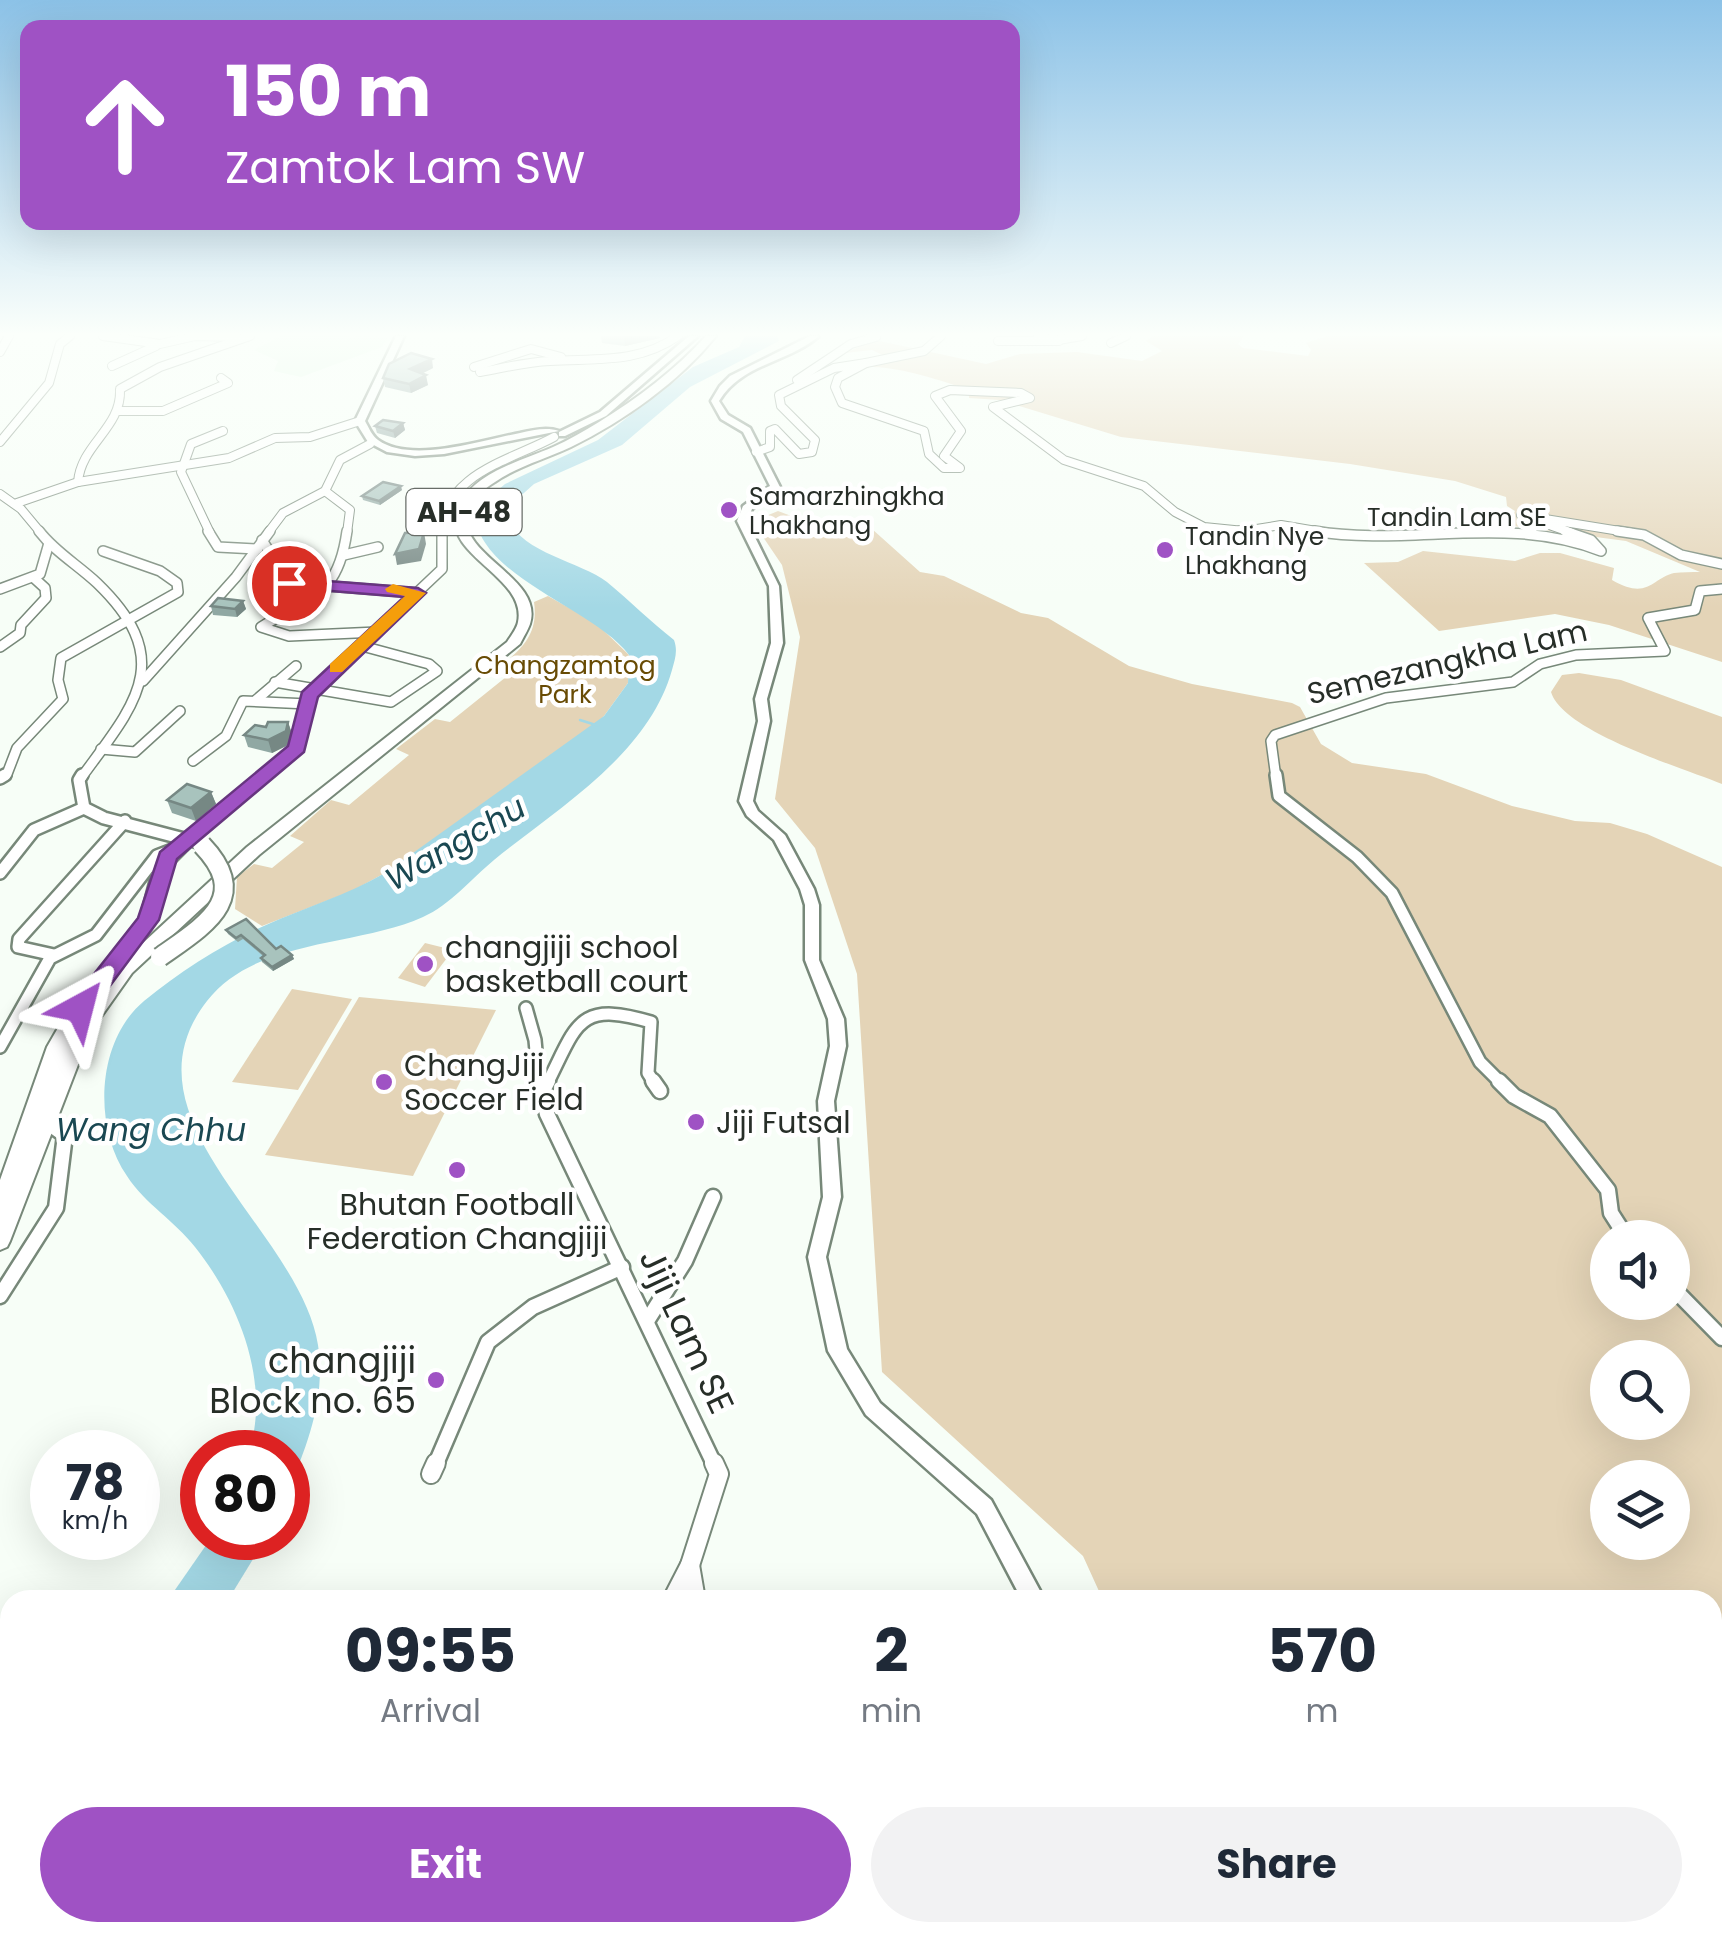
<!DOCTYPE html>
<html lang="en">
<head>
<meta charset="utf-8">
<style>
	:root { --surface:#fff; --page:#f2f2f3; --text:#1f2937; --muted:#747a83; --accent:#9f52c4 }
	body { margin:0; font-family:Poppins,sans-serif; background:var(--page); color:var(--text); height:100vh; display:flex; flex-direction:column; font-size:38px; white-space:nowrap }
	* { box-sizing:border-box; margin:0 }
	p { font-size:32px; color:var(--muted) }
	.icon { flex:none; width:55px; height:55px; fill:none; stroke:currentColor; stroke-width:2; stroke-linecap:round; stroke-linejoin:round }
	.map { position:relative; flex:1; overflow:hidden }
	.sheet { position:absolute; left:0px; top:1590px; width:1722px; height:352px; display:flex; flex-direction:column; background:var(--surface); border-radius:30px 30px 0 0; box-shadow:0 10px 40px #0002 }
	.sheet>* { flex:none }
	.top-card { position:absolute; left:20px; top:20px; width:1000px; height:210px; border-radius:20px; box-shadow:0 10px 40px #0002; background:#9f52c4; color:#fff; overflow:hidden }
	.buttons { position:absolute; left:1590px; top:1220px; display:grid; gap:20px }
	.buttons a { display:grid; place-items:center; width:100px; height:100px; border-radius:50%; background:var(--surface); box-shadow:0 10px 40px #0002; font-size:50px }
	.speed { position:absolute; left:30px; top:1430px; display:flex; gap:20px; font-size:50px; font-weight:700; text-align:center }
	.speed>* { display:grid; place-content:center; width:130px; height:130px; border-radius:50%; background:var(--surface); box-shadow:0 10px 40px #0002; line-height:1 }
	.speed small { font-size:25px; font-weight:400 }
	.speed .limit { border:15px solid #d22; background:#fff; color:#111 }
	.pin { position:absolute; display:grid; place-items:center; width:85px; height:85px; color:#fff; margin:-42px; border:5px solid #fff; border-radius:50%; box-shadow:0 2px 10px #0007 }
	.me { position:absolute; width:110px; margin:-55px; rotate:38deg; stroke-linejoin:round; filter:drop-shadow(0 0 8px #0008) }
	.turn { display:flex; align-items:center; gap:35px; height:210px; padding:0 40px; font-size:45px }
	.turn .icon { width:130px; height:130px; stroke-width:2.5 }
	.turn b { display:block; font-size:70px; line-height:85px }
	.eta { display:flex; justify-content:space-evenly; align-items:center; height:170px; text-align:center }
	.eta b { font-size:60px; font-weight:700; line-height:70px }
	.primary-button { display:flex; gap:20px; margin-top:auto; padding:20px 40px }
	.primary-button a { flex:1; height:115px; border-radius:60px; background:var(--accent); color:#fff; font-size:40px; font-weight:700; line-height:115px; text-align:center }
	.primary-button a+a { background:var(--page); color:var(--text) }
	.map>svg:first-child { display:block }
	.built { fill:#dff9e2 }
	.green { fill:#e4d4b7; fill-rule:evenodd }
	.water { fill:#a3d8e5 }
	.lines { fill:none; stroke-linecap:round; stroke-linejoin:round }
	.stream { stroke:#a3d8e5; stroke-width:2.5 }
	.minor-far4-casing { stroke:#778879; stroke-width:10 }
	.minor-far3-casing { stroke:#778879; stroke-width:12 }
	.minor-far2-casing { stroke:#778879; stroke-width:16 }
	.minor-far1-casing { stroke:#778879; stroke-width:19 }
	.minor-casing { stroke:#778879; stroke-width:22 }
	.major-casing { stroke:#778879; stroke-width:5 }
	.highway-casing { stroke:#778879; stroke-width:4 }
	.minor-far4 { stroke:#fff; stroke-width:8 }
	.minor-far3 { stroke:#fff; stroke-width:9 }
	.minor-far2 { stroke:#fff; stroke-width:11 }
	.minor-far1 { stroke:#fff; stroke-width:14 }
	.minor { stroke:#fff; stroke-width:18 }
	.major { fill:#fff; fill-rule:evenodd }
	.highway { fill:#fff; fill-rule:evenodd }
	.highway-bridge-casing { stroke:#778879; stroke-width:22; stroke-linecap:butt }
	.highway-bridge { stroke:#fff; stroke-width:18 }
	.wall { fill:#90a8a3 }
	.shaded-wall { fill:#768884 }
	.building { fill:#a8c3bd; stroke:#768884; stroke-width:2.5 }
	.route { fill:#9f52c4; stroke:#67357f; stroke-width:2.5 }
	.slow { fill:#f59e0b }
	.poi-dot { fill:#9f52c4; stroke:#fff; stroke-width:4 }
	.labels { text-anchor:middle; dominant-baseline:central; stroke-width:9; stroke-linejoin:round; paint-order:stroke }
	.far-poi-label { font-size:25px; fill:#272e28; stroke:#fff; text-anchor:start }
	.far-street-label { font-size:25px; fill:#272e28; stroke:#fff }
	.far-park-label { font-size:25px; fill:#684b04; stroke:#fff }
	.shield { fill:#fff; stroke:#686d68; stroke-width:2.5 }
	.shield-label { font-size:28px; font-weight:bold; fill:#272e28 }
	.street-label { font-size:30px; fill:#272e28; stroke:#fff }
	.poi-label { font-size:30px; fill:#272e28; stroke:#fff; text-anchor:start }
	.water-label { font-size:32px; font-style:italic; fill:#1a4852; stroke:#fff }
	.near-street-label { font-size:35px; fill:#272e28; stroke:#fff }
	.near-poi-label { font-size:35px; fill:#272e28; stroke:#fff; text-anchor:end }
</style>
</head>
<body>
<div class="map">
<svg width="1722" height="1942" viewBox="0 0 1722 1942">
	<rect width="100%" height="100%" fill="#f7fef7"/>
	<polygon class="built" points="281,336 351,336 340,341 356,336 389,337 382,347 301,377 274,371 278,361 254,350"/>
	<g class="green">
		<path d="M 1153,336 L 1244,336 L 1238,344 L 1243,348 L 1308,356 L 1311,350 L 1306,343 L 1327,336 L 1722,336 L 1722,662 L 1609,625 L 1555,614 L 1439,631 L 1364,563 L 1398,562 L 1423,551 L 1515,561 L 1540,553 L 1560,553 L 1614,568 L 1612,580 C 1648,601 1652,578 1674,573 C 1682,572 1692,572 1700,572 L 1626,541 L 1513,526 L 1510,522 L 1515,511 L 1507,506 L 1506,497 L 1455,481 L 1350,464 L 1121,437 L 1000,400 L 969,398 L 969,390 C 944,381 896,366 871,367 L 889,358 L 872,350 L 845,353 L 875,340 L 986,364 L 1020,354 L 1077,352 L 1142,361 L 1162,351 L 1146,341 Z"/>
		<path d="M 778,511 L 810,523 L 872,529 L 920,572 L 944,576 L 1021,613 L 1048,618 L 1129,666 L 1192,684 L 1292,703 L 1300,707 L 1321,744 L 1352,763 L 1426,774 L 1512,806 L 1575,821 L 1610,823 L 1647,834 L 1722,867 L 1722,1942 L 1252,1942 L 1248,1933 L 1712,1932 L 1712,1600 L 1103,1600 L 1083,1556 L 882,1372 L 857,974 L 815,848 L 775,799 L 800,637 L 782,565 L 759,531 L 766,516 ZM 1608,1238 L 1672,1238 L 1672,1302 L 1608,1302 ZM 1608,1358 L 1672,1358 L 1672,1422 L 1608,1422 ZM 1608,1478 L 1672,1478 L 1672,1542 L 1608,1542 Z"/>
		<path d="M 548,596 L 596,623 L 629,655 L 628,683 L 604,716 L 584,735 L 385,873 L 352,891 L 262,926 L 235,909 L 237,877 L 254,864 L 272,868 L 304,842 L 290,836 L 331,800 L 349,805 L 409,755 L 396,749 L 435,719 L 450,722 L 506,677 L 495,671 C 520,650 539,636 534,602 Z"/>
		<path d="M 1579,673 L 1621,680 L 1722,717 L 1722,784 C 1683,768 1563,732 1551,692 L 1562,675 Z"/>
		<polygon points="425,943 453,950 425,987 398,978"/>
		<polygon points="292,989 352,999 298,1090 232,1082"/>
		<polygon points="359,997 496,1010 413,1176 265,1155"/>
	</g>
	<g class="water">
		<path d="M 745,336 L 777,336 L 779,341 L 690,387 L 622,445 L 534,484 L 505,510 C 513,552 578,560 607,582 C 630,601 651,622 674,640 C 678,651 675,659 672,670 C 648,755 559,807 494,860 C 471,879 450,905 423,917 C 357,947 256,938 207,1001 C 115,1119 300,1230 318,1345 C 326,1397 308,1444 288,1491 L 288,1452 L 249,1452 C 271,1383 239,1302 195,1247 C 175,1221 145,1204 127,1176 C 93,1127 96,1041 144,1001 C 181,971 223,944 266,925 C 306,907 347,895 385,873 L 604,716 L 628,683 L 629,655 C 593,607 474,576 475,510 L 505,484 L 598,440 L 693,367 L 739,347 Z"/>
		<polygon points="211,1538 266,1538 228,1600 168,1600"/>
		<polygon points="10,1796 10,1932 26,1933 21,1942 0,1942 0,1812"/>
	</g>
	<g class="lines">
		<polyline class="stream" points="580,720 599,726"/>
		<defs>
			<g id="minor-far4">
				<polyline points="103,336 160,344 195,336 236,337"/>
				<polyline points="1058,340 1082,336"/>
				<polyline points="998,341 1059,341 1038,336"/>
				<polyline points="1111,343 1126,336"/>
				<polyline points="0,352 9,336"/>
				<polyline points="866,363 924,351 941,336"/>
				<polyline points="112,366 156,346"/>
				<polyline points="474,367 531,349 561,357"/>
				<path d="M 480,372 C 503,368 526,362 550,361 C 596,358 638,364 678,336"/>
				<polyline points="797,380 851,344 876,337"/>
				<polyline points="119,411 163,411 228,383 221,378"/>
				<polyline points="0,442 49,383 60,344 70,336"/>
				<polyline points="756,452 770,447 770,431 775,429 799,454 812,452 815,440 781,406 779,395 834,368 866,363 838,378 835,387 842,403 924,431 929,454 944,468 960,468 944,456 961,431 935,396 950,390 1021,393 1030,398 993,407 1064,460 1144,486 1175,512 1204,527 1244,531 1281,525 1328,533"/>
				<path d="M 78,482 C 81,444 122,428 120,389 L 160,367 L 250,336"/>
				<polyline points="325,491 350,510 347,533"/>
				<polyline points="0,494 21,509 41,533"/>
				<polyline points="17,503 78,482 229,458 275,438 310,437 360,421"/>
				<polyline points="210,533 181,472 191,444 223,431"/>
				<polyline points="268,533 283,513 325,491 340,460 370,444"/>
				<path d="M 442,533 C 442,474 512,460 554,437"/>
				<polyline points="1526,533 1533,533"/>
				<polyline points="1572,533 1521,515 1632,533"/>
			</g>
			<g id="minor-far3">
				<path d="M 39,531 C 55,552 78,565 97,583 C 178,661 134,705 81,778"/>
				<polyline points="208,531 218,547 258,549"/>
				<path d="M 347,531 C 338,596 313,595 261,627 L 289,636 L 377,632"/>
				<polyline points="1240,531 1247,531"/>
				<path d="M 1314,531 C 1408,547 1509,514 1601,551 L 1591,540 L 1565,531"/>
				<polyline points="1617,531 1644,535 1681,555 1722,564"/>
				<polyline points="262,540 289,583 418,593"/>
				<polyline points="344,555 378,547"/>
				<polyline points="0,589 40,574 49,543"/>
				<polyline points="0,647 20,633 21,625 46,598 45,588 34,578"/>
				<polyline points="143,681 236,577 270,531"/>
				<polyline points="275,682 391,702 437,671 429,664 362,646"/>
				<polyline points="256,700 296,666"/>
				<polyline points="101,749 135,752 180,711"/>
				<polyline points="193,761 226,736 243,701 308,704"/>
				<polyline points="0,778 7,774 17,748 63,699 58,680 61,658 178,592 177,583 160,571 103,551"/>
				<polyline points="262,778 297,748 309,695 442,569 442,531"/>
				<polyline points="1276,778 1271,741 1275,735 1386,698 1513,682 1540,664 1576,655 1665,651 1648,618 1695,610 1700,591 1722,589"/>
			</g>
			<g id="minor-far2">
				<polyline points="82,775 79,780 84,808 104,818 188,840 265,775"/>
				<polyline points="1276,775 1279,796 1357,857 1392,893 1480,1062 1502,1084"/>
				<polyline points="0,778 5,775"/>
				<polyline points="0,873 34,830 84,808"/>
				<polyline points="54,955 18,947 19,939 125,821"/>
				<polyline points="526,1008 535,1040 539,1084"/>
				<polyline points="0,1047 50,958 96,935 157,856 175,849"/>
				<path d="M 547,1084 C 577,1025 577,1000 651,1022 L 648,1073 L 655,1084"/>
			</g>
			<g id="minor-far1">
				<polyline points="539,1081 547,1114 715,1466"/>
				<polyline points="653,1081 660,1091"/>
				<polyline points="1499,1081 1514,1096 1550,1116 1608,1190 1611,1213 1627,1238"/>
				<polyline points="540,1096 548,1081"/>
				<polyline points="1672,1287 1722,1338"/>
				<polyline points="0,1296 56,1208 65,1135 47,1122"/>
				<polyline points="647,1321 685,1261 713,1197"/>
				<polyline points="435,1466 488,1342 533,1307 622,1267"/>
			</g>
			<g id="minor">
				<polyline points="431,1474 436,1463"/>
				<polyline points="690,1565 696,1600"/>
				<polyline points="672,1600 690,1565 719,1474 714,1463"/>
				<polyline points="517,1932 518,1942"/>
				<polyline points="755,1932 756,1942"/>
				<polyline points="107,1942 110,1932"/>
				<polyline points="291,1942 296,1932"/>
				<polyline points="417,1942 421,1932"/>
				<polyline points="504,1942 509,1932"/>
			</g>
			<g id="major">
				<path d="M 396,336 L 404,336 L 365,421 C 369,428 372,436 378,440 C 411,464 483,440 520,433 C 533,430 547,427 559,431 L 444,454 L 415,456 L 387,452 L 368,442 L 355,421 Z"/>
				<polygon points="689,336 698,336 606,416 565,436 559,436 559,432 600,412"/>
				<path d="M 810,336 L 819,336 C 788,363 742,363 719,401 L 728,415 L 750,428 L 780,487 L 752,509 L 747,521 L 779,586 L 783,643 L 767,699 L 770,721 L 753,801 L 758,811 L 785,835 L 814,889 L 819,905 L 819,960 L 844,1019 L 846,1046 L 834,1101 L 841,1197 L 826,1257 L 847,1349 L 880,1403 L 991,1500 L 1045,1600 L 1022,1600 L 977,1514 L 866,1415 L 828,1351 L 808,1257 L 823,1197 L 818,1101 L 830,1046 L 828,1019 L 805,960 L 805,905 L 800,889 L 774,840 L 747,816 L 739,801 L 758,721 L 755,699 L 771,643 L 769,586 L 737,521 L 743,506 L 770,486 L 743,432 L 721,419 L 711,401 L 720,386 L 730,376 Z"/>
				<polygon points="1176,1932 1201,1932 1205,1942 1179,1942"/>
			</g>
			<path id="highway" d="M 706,336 L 716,336 C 679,382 624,421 571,447 C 546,459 518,466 495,482 C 483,489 469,502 467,517 C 462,557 544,579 530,624 C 528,630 523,638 520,644 L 259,855 L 132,973 L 91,1031 L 10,1241 L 7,1247 L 0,1250 L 0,1180 L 47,1047 L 66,1014 L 85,988 L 99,975 L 140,919 L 154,865 L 182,836 L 194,836 L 210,845 L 202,850 L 191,846 L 170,867 L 156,920 L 131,954 L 247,847 L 507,642 C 511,636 517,628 518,622 C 527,578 446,556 456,515 C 466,474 519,462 553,447 C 569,440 584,431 599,422 C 638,398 675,370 706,336 Z"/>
		</defs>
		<use href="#minor-far4" class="minor-far4-casing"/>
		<use href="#minor-far3" class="minor-far3-casing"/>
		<use href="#minor-far2" class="minor-far2-casing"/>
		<use href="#minor-far1" class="minor-far1-casing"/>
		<use href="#minor" class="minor-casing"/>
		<use href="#major" class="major-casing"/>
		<use href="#highway" class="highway-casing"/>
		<use href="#minor-far4" class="minor-far4"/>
		<use href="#minor-far3" class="minor-far3"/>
		<use href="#minor-far2" class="minor-far2"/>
		<use href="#minor-far1" class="minor-far1"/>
		<use href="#minor" class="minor"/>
		<use href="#major" class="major"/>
		<use href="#highway" class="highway"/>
		<defs>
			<path id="highway-bridge" d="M 160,957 C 205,925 253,898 202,845"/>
		</defs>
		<use href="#highway-bridge" class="highway-bridge-casing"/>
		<use href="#highway-bridge" class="highway-bridge"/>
	</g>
	<g class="wall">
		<polygon points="601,336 659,336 660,338 625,346 602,343"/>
		<polygon points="433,368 421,374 428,385 411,393 385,387 383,378"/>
		<polygon points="403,423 405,430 395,438 377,433 375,426"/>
		<polygon points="402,490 380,505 363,500 362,496"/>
		<polygon points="243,601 246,609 237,617 213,615 211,606"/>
		<polygon points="288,722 292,734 290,744 272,753 248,747 244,735"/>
		<polygon points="211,792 216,804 196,821 172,813 167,800"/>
		<polygon points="226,930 292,955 294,959 273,971 262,962 261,958 263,956 243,939 238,942 228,934"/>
	</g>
	<g class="shaded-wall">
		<polygon points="624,336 659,336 660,338 625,346"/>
		<polygon points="432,359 433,368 411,379 410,369"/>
		<polygon points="426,375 428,385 411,393 409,384"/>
		<polygon points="403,423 405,430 395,438 393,431"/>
		<polygon points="401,486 402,490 380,505 379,501"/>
		<polygon points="424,532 426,544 421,561 397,565 395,554"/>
		<polygon points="243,601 246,609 237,617 235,609"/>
		<polygon points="288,722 292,734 290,744 272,753 268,740"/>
		<polygon points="211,792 216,804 196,821 191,808"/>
		<polygon points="292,955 294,959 273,971 272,967"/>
	</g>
	<g class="building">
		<polygon points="411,353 432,359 410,369 426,375 409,384 383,378 389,364"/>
		<polygon points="383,420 403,423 393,431 375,426"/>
		<polygon points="383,482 401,486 379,501 362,496"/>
		<polygon points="424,532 419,549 395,554 405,533"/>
		<polygon points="218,598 243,601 235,609 211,606"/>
		<polygon points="268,722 288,722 286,731 268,740 244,735 255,725 266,727"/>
		<polygon points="187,784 211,792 191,808 167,800"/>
		<polygon points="246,919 276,949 281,946 292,955 272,967 261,958 265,955 241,935 236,938 226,930"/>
	</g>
	<linearGradient id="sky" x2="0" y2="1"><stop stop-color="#8cc2e7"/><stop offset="0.55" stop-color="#fbfffb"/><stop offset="1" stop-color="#fbfffb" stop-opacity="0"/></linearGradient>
	<rect width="1722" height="608" fill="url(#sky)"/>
	<polygon class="route" points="289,578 418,588 426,593 318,697 304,752 177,859 159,920 89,1014 72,1014 72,1002 138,918 160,852 288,746 302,692 404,597 283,587 281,583"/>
	<polygon class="slow" points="393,584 426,593 342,672 330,672 330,664 405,596 387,592 385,589"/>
	<g class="poi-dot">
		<circle cx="729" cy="510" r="10"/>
		<circle cx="1165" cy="550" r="10"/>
		<circle cx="425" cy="964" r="10"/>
		<circle cx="384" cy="1082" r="10"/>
		<circle cx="696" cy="1122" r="10"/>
		<circle cx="457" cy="1170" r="10"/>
		<circle cx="436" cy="1380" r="10"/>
	</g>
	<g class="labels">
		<g class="far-poi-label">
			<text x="749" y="496">Samarzhingkha<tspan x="749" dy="29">Lhakhang</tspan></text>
			<text x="1185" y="536">Tandin Nye<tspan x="1185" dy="29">Lhakhang</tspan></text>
		</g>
		<g class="far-street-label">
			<text x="1457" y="517">Tandin Lam SE</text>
		</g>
		<g class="far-park-label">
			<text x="565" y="665">Changzamtog<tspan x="565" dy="29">Park</tspan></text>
		</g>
		<rect class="shield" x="406.5" y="489" width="115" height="46" rx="8"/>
		<g class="shield-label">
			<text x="464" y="512">AH-48</text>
		</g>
		<g class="street-label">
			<text transform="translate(1447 662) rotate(-13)">Semezangkha Lam</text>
		</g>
		<g class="poi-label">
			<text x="445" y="947">changjiji school<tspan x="445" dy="34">basketball court</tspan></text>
			<text x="404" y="1065">ChangJiji<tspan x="404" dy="34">Soccer Field</tspan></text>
			<text x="716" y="1122">Jiji Futsal</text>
			<text x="457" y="1204" text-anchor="middle">Bhutan Football<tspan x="457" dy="34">Federation Changjiji</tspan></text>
		</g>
		<g class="water-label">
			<text transform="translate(455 843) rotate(-30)">Wangchu</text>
			<text x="151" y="1129">Wang Chhu</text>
		</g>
		<g class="near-street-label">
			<text transform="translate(687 1331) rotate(65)">Jiji Lam SE</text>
		</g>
		<g class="near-poi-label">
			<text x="416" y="1360">changjiji<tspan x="416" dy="40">Block no. 65</tspan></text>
		</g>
	</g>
</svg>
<div class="buttons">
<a><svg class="icon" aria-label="sound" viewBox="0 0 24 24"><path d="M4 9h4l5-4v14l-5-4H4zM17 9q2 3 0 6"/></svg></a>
<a><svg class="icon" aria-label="search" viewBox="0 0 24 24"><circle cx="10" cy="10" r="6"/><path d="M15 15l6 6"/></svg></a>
<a><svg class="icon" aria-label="layers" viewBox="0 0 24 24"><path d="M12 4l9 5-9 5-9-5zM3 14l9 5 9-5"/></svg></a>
</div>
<div class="speed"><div>78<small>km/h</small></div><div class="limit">80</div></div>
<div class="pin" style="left:289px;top:583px;background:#d93025"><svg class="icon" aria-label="arrive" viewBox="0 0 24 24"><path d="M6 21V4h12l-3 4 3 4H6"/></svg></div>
<svg class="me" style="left:80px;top:1008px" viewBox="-20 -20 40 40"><path d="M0-17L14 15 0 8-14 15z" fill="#9f52c4" stroke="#fff" stroke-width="4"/></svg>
<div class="top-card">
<div class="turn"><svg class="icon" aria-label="ahead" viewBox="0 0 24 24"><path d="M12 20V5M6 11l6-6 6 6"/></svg><div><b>150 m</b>Zamtok Lam SW</div></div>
</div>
<section class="sheet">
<div class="eta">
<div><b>09:55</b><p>Arrival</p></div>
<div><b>2</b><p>min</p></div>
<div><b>570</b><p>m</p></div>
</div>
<div class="primary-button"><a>Exit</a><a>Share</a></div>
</section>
</div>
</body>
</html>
